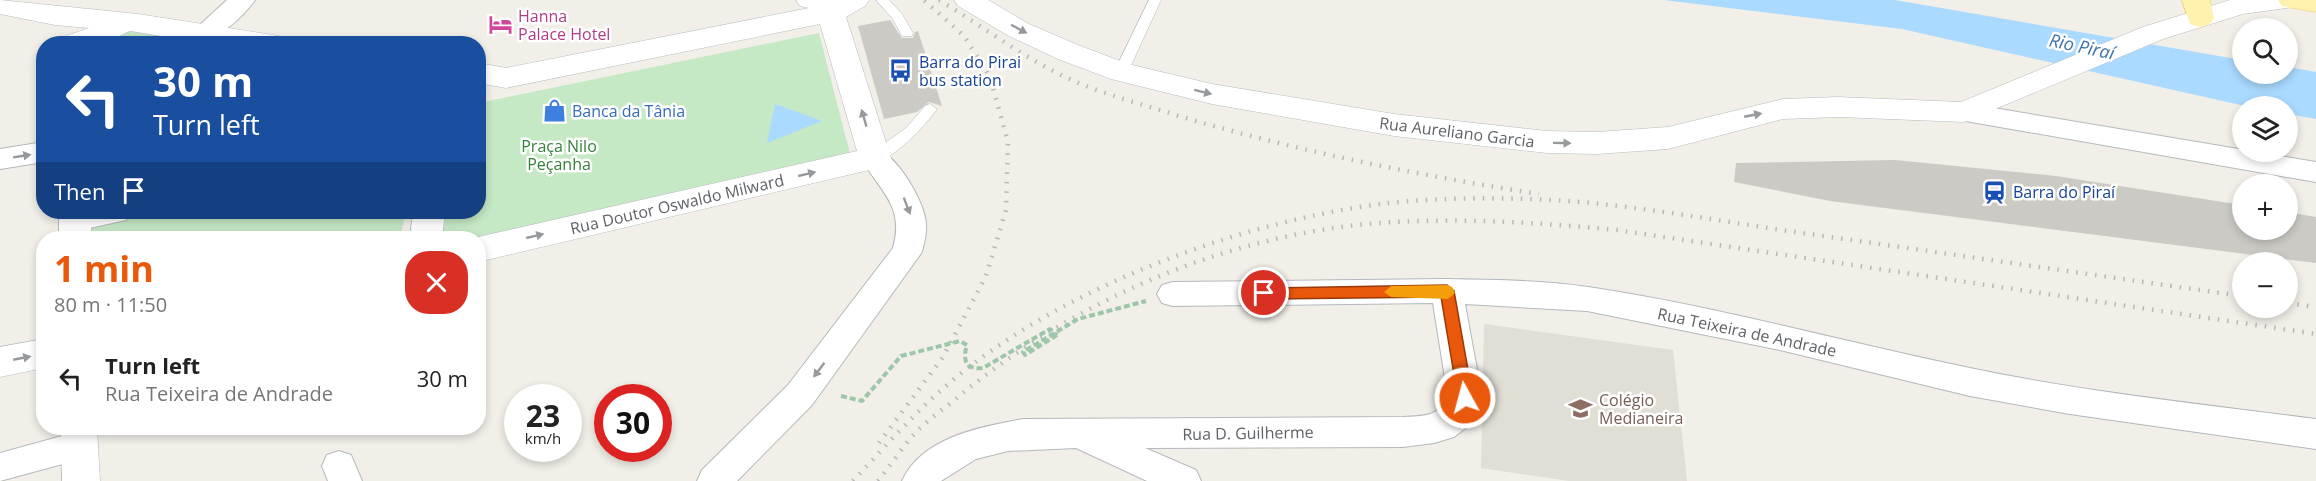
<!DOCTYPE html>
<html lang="en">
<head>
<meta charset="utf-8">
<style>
	:root { --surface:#fff; --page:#f6f6f6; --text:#222; --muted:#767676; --accent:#ea580c }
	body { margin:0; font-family:"Open Sans",sans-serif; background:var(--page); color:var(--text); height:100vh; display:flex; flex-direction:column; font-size:22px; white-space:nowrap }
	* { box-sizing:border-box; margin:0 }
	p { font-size:20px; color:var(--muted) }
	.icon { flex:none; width:33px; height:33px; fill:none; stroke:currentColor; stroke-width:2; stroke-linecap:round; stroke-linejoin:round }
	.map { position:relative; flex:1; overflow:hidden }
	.details { position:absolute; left:36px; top:231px; width:450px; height:204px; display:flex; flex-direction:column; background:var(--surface); border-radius:24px; box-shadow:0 3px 9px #0003 }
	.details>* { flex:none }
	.banner { position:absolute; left:36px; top:36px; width:450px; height:183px; border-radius:24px; box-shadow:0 3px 9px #0003; background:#1a4fa0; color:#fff; overflow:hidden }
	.tools { position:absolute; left:2232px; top:18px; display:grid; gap:12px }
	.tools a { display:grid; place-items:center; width:66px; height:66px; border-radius:50%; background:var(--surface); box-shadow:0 3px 9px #0003; font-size:30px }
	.speed { position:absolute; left:504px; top:384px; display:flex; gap:12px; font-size:30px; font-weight:700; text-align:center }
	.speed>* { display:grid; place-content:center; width:78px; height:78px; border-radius:50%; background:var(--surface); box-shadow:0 3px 9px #0003; line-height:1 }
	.speed small { font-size:15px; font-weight:400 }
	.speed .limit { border:9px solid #d22; background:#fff; color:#111 }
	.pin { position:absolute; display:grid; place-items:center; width:51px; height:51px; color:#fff; margin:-26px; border:3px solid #fff; border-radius:50%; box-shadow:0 2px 6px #0007 }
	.me { position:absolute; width:66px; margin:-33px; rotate:353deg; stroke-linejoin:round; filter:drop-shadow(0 0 4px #0008) }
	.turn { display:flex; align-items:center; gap:21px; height:126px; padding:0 18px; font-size:27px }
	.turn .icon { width:78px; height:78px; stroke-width:2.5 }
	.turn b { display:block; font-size:42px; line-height:51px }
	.then { display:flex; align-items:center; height:57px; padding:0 18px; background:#0003; gap:12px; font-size:22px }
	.round { display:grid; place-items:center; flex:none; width:63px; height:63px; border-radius:24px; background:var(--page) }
	.overview { display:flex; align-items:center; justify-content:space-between; height:102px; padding:0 18px }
	h1 { font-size:36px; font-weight:700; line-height:45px; color:var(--accent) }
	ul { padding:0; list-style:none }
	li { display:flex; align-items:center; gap:18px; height:90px; padding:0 18px }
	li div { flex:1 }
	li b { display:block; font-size:22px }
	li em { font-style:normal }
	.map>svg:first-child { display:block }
	.education { fill:#e1ded6 }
	.green { fill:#c5e8c5 }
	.water { fill:#aadaff }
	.building { fill:#cccac5 }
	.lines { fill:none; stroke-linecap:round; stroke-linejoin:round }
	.lane-casing { stroke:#b5b8bc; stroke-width:1 }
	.street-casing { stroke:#b5b8bc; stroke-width:2 }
	.secondary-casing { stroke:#b6babf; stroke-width:1 }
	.primary-casing { stroke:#f2c960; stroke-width:1 }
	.path { stroke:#9cc7a9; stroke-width:4; stroke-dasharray:6 3; stroke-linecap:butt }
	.lane { fill:#fff; fill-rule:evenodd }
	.street { fill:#fff; fill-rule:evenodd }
	.secondary { fill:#fff; fill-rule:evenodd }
	.primary { fill:#fff2af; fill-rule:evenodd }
	.rail { stroke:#b6b7b8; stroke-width:4.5; stroke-dasharray:1.5 8; stroke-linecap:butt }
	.path-bridge { stroke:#9cc7a9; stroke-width:4; stroke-dasharray:6 3; stroke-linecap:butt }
	.oneway { fill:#979a9d }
	.route { fill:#ea580c; stroke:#983908; stroke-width:1.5 }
	.slow { fill:#f59e0b }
	.labels { text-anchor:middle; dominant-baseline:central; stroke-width:5; stroke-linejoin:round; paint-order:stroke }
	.hotel-label { font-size:16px; fill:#b23c85; stroke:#fff; text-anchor:start }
	.transit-label { font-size:16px; fill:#164399; stroke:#fff; text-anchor:start }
	.shop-label { font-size:16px; fill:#366cbe; stroke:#fff; text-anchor:start }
	.street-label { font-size:16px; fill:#5f6368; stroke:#fff }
	.park-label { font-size:16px; fill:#348238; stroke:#fff }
	.education-label { font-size:16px; fill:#785e54; stroke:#fff; text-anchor:start }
	.water-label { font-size:18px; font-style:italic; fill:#4174aa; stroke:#fff }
</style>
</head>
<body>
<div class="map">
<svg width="2316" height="481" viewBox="0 0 2316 481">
	<rect width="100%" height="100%" fill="#f1efe8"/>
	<polygon class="education" points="1484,324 1673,350 1687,481 1569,481 1481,468"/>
	<g class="green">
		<polygon points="158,30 180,37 172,43 96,44 123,32"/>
		<polygon points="819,33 851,158 478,238 430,238 435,212 478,212 479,103"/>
		<polygon points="132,212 406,212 400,238 79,238 79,220"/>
	</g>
	<g class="water">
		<polygon points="1664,0 1895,0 2242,60 2242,74 2288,74 2288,67 2316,72 2316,119 2288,114 2288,106 2245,106 1902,29"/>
		<polygon points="775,104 822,121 767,143"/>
	</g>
	<g class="building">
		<polygon points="890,20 902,38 913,38 915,32 918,31 942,106 929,102 917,112 884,119 858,26"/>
		<polygon points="1895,160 2056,176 2242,205 2242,230 2288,230 2288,212 2316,217 2316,263 1830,201 1734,182 1736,163"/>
	</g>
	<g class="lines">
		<defs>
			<g id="lane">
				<polygon points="876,0 889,0 902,14 913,33 912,36 902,36 893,19"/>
				<polygon points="1149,0 1161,0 1128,72 1121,76 1116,75 1114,72"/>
				<path d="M 930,104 L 937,109 C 928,123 887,167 870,162 L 868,158 L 870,154 L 906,128 L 925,106 Z"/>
			</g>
			<g id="street">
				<path d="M 227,0 L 255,0 C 243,17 216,43 196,38 L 192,32 Z"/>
				<polygon points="1964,103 2316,162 2316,182 1954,119 1950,112 1954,105"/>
				<polygon points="44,142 44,162 0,169 0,149"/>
				<path d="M 875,148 C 896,154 925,201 926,224 C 927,233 924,243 922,252 L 812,405 L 737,481 L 697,481 L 702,470 L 788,385 L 893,248 C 905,205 880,192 861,158 L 865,151 Z"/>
				<polygon points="66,212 131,212 126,220 76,231 66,228 61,220"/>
				<path d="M 1447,279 C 1494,280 1541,280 1588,287 C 1717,306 1842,342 1970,368 C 2084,392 2201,404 2316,419 L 2316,449 L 2070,414 L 1970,396 L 1780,350 L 1587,311 L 1465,304 L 1482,397 L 1477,408 L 1467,427 L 1454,437 L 1434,443 L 1403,447 L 1145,448 L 1196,470 L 1201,481 L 1147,481 L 1076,448 L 1008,451 L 976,459 L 941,481 L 902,481 C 922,437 980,427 1023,419 L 1403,417 C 1423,416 1439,417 1448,397 L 1433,303 L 1173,306 L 1162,303 L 1157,294 L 1162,285 L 1173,282 Z"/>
				<polygon points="80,431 92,436 97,446 92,456 0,481 0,453"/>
				<polygon points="339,451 351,455 362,481 328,481 322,466 327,455"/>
			</g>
			<g id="secondary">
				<polygon points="0,0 138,14 273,35 283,37 287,44 211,44 130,31 102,44 59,44 63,37 89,28 55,25 0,14"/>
				<polygon points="796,0 869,0 865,6 846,17 891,158 886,166 478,262 478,238 474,238 478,237 857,151 820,24 506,88 478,83 478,63 506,68 809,8 800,6"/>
				<polygon points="954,0 988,0 1029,24 1078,45 1128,64 1212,84 1394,114 1547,131 1597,132 1668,127 1783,99 1838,97 1961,102 2143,27 2230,0 2305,0 2301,6 2243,14 2163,39 1964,122 1838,117 1783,119 1668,149 1597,154 1547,153 1394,136 1212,104 1111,79 1058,59 1009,36 958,6"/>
				<rect x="59" y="212" width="32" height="26"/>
				<polygon points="413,212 445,212 442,238 410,238"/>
				<polygon points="44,339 44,368 0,377 0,347"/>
				<polygon points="61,428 97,428 100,481 62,481"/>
			</g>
			<g id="primary">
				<polygon points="2182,0 2210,0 2214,18 2210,24 2200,27 2190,24"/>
				<polygon points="2278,0 2316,0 2316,12 2282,6"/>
			</g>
		</defs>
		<use href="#lane" class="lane-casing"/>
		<use href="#street" class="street-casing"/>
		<use href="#secondary" class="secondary-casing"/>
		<use href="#primary" class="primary-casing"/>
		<polyline class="path" points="1057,335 1025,355 1023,352 1078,319 1146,301"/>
		<use href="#lane" class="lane"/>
		<use href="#street" class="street"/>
		<use href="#secondary" class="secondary"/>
		<use href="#primary" class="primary"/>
		<g class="rail">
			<path d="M 939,0 C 979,24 1017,53 1059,74 C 1097,93 1139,103 1179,116 C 1297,151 1417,175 1539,194"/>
			<polyline points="2288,303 2316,307"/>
			<polyline points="879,443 943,357 986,276 1006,210 1008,142 990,77 964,36 924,0"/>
			<path d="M 853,481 C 890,441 926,400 969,367 C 1079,282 1243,222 1380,204 C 1445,196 1537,197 1602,204 C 1674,212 1745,225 1816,235 C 1958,255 2100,276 2242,296"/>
			<path d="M 878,481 C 891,465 903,446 917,431 C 931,417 948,406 963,393 C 1083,295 1239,230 1395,222 C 1470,218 1543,223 1617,230 L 2316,334"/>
		</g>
		<path class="path-bridge" d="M 841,396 L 862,401 L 901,356 L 960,341 L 967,345 C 962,360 966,370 983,368 L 1050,329 L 1057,335"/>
	</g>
	<defs><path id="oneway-solid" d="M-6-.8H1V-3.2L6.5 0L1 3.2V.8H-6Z" transform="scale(1.5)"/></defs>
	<g class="oneway">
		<use href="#oneway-solid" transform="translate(1019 29) rotate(28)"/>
		<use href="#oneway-solid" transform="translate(1203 92) rotate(14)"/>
		<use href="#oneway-solid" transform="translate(1753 115) rotate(-11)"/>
		<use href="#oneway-solid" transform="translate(864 118) rotate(-106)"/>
		<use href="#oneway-solid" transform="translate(1562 143) rotate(1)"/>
		<use href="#oneway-solid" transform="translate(22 156) rotate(-9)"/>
		<use href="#oneway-solid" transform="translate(807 174) rotate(-13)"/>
		<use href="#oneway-solid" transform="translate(907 206) rotate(69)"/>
		<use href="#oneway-solid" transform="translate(535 236) rotate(-13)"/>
		<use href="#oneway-solid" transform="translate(22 358) rotate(-11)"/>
		<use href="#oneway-solid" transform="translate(819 370) rotate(127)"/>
	</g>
	<polygon class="route" points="1447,285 1454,291 1473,398 1465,404 1458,398 1441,297 1264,299 1257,293 1264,288"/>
	<polygon class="slow" points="1447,285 1452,287 1455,293 1448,299 1391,297 1384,292 1391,286"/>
	<defs>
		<symbol id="hotel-bare" viewBox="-9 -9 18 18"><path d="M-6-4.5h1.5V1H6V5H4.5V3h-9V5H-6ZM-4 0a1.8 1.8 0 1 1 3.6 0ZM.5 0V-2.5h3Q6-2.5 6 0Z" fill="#d1479c" stroke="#fff" stroke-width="2.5" paint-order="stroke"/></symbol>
		<symbol id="bus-bare" viewBox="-9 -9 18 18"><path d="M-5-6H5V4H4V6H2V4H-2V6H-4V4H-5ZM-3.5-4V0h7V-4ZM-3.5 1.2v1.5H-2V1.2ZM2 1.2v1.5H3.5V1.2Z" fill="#1a4fb4" stroke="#fff" stroke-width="2.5" paint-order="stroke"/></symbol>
		<symbol id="shop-bare" viewBox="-9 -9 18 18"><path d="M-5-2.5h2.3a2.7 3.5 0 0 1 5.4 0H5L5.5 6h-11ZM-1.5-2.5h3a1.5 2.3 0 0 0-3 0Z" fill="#3f7fe0" stroke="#fff" stroke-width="2.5" paint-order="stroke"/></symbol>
		<symbol id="station-bare" viewBox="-9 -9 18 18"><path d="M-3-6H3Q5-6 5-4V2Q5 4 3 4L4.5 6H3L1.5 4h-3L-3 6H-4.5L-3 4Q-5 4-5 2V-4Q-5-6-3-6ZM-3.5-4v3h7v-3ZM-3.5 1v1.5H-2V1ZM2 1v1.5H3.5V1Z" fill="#1a4fb4" stroke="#fff" stroke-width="2.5" paint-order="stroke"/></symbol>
		<symbol id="school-bare" viewBox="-9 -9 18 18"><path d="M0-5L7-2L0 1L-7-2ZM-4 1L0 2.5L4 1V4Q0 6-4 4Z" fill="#8d6e63" stroke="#fff" stroke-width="2.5" paint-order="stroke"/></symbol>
	</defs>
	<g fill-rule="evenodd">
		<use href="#hotel-bare" x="484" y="8" width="33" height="33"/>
		<use href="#bus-bare" x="884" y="54" width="33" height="33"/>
		<use href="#shop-bare" x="538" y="94" width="33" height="33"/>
		<use href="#station-bare" x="1978" y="176" width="33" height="33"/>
		<use href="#school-bare" x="1564" y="392" width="33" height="33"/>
	</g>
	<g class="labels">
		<g class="hotel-label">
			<text x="518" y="16">Hanna<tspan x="518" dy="18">Palace Hotel</tspan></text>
		</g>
		<g class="transit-label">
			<text x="919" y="62">Barra do Pirai<tspan x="919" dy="18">bus station</tspan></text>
			<text x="2013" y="192">Barra do Piraí</text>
		</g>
		<g class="shop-label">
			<text x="572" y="111">Banca da Tânia</text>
		</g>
		<g class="street-label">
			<text transform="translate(1457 132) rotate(7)">Rua Aureliano Garcia</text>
			<text transform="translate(677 204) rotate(-13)">Rua Doutor Oswaldo Milward</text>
			<text transform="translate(1747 332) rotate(12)">Rua Teixeira de Andrade</text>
			<text transform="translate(1248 433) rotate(-1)">Rua D. Guilherme</text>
		</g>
		<g class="park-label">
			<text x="559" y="146">Praça Nilo<tspan x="559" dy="18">Peçanha</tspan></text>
		</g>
		<g class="education-label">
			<text x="1599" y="400">Colégio<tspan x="1599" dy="18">Medianeira</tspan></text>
		</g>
		<g class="water-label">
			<text transform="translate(2082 46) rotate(12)">Rio Piraí</text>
		</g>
	</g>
</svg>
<div class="tools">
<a><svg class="icon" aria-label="search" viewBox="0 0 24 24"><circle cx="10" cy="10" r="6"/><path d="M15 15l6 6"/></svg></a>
<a><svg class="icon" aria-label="layers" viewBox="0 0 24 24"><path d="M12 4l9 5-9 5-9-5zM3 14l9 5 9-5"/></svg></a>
<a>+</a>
<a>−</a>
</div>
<div class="speed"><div>23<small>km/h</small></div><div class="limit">30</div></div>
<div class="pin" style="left:1264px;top:293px;background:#d93025"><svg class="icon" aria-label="arrive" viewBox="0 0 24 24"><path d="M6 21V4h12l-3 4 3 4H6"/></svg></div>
<svg class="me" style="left:1465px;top:398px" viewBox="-20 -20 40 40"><circle r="17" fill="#ea580c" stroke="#fff" stroke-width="3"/><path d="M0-11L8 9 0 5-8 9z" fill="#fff"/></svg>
<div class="banner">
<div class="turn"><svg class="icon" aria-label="left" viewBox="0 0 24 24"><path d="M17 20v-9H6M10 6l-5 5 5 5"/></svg><div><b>30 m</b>Turn left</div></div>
<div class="then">Then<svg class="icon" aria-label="arrive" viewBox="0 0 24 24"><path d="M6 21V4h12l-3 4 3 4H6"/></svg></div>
</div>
<section class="details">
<div class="overview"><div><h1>1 min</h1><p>80 m · 11:50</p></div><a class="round" style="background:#d93025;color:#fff"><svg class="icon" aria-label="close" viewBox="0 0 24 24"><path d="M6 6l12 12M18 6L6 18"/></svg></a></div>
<ul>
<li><svg class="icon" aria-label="left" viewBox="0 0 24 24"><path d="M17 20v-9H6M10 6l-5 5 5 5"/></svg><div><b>Turn left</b><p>Rua Teixeira de Andrade</p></div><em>30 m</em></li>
</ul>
</section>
</div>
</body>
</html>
